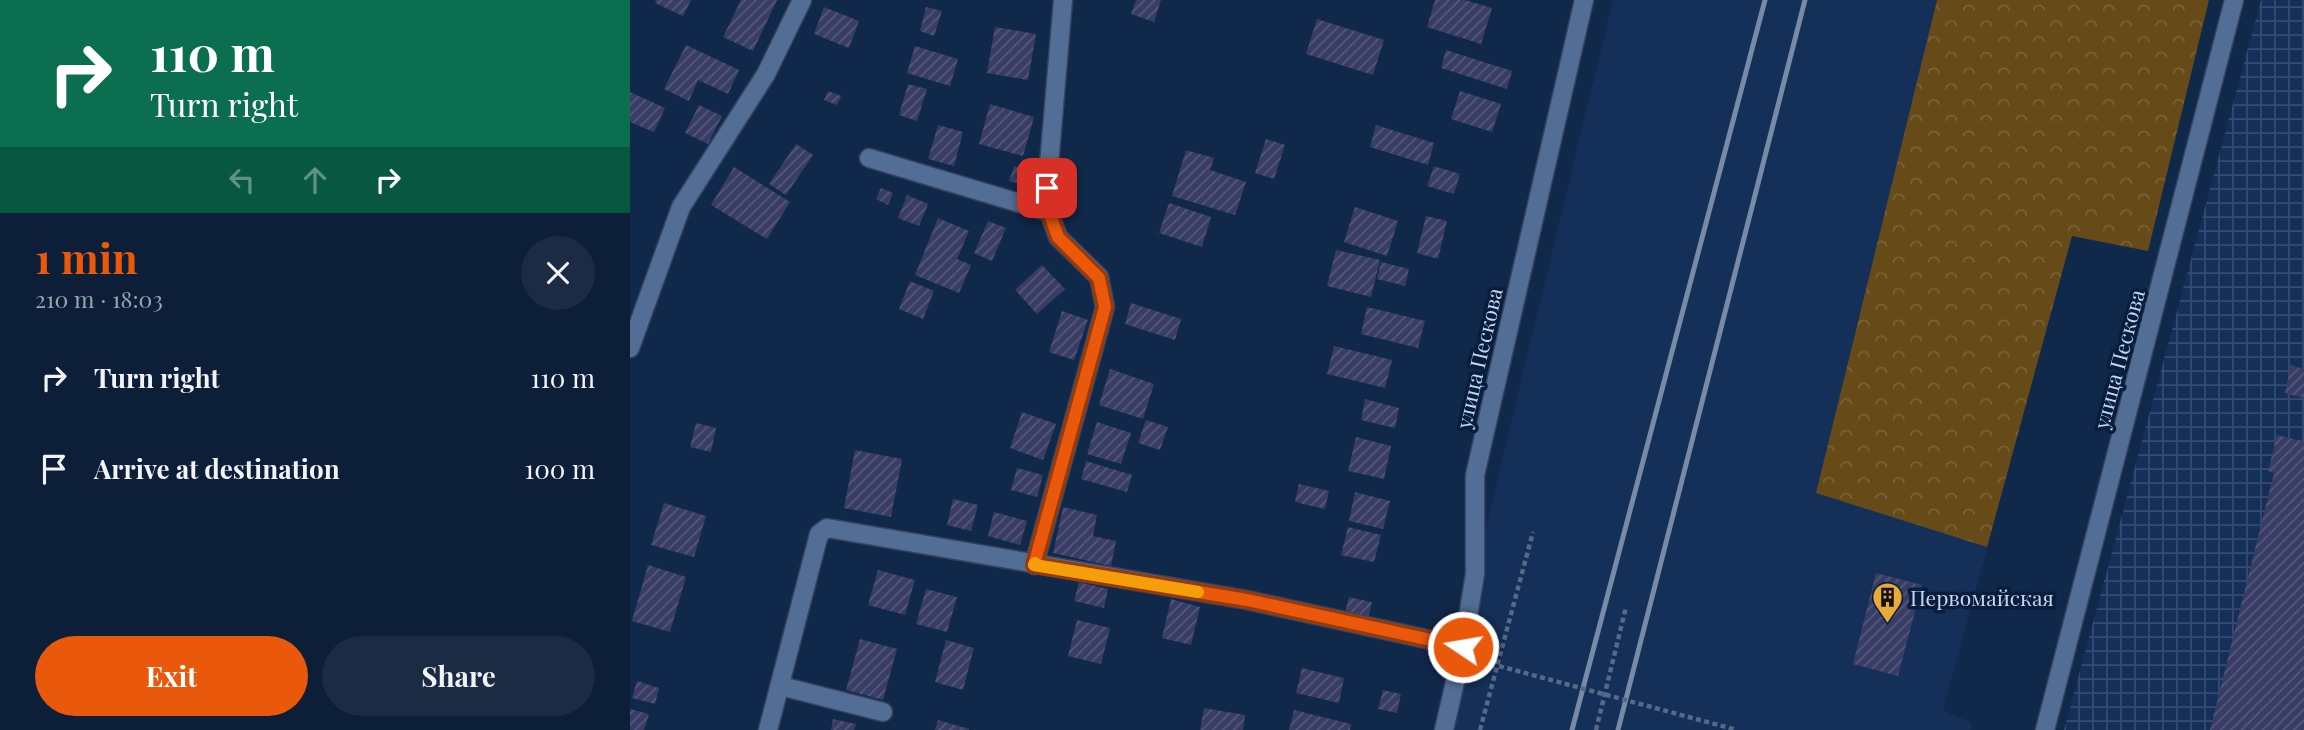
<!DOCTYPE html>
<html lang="en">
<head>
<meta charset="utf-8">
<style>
	:root { --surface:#0c1e38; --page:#1a2b43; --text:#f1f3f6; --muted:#9aa2ae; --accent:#ea580c }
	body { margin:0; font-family:"Playfair Display",serif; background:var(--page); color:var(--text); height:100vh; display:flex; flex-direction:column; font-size:26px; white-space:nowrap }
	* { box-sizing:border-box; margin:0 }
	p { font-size:23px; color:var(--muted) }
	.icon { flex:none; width:38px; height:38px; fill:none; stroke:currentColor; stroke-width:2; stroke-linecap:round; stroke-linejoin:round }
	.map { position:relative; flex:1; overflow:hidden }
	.side { display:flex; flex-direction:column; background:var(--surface); width:630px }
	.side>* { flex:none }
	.guide { background:#0b6e4f; color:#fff; overflow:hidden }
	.pin { position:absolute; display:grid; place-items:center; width:60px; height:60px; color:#fff; margin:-30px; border-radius:14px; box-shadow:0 4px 10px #0006 }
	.me { position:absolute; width:77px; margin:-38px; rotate:282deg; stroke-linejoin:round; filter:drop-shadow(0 0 5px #0008) }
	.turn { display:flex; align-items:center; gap:24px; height:147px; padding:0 35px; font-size:32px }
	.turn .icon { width:91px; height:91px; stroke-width:2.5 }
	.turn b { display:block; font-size:49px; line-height:60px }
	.lanes { display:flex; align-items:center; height:66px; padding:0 35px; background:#0003; justify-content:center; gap:35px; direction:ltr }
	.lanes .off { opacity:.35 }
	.round { display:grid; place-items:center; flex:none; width:74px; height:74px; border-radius:37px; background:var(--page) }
	.headline { display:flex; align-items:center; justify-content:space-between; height:119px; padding:0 35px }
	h1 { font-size:42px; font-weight:700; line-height:52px; color:var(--accent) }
	.button { display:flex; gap:14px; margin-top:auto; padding:14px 35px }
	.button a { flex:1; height:80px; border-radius:42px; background:var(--accent); color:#fff; font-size:28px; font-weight:700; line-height:80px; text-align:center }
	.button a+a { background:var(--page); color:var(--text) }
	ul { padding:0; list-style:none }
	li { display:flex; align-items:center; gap:21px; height:91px; padding:0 35px }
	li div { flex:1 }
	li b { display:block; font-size:26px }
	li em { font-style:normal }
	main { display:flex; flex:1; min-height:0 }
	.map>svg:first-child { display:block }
	.built { fill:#142f58 }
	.industrial { fill:url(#industrial-grid) }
	.forest { fill:url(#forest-crowns) }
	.building { fill:url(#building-hatch) }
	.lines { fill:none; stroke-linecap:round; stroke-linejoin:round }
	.minor-casing { stroke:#344360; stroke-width:21 }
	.path { stroke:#556a87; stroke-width:4.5; stroke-dasharray:5 3.5; stroke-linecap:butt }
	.minor { stroke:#536e95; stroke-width:18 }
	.rail { stroke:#778aa6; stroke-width:5 }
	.path-bridge { stroke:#556a87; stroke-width:4.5; stroke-dasharray:5 3.5; stroke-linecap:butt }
	.route-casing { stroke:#983908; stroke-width:18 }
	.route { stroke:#ea580c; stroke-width:12 }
	.slow { stroke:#f59e0b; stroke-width:12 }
	.labels { text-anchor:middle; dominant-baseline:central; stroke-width:7; stroke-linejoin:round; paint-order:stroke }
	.street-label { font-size:21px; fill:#c7d6ed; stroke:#071e3f }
	.poi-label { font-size:21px; fill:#c7d6ed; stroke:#071e3f; text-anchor:start }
</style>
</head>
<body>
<main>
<section class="side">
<div class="guide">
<div class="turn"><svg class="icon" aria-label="right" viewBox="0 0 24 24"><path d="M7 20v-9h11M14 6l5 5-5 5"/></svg><div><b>110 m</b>Turn right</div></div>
<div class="lanes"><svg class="icon off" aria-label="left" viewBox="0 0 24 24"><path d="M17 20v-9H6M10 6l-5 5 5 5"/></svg><svg class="icon off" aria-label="ahead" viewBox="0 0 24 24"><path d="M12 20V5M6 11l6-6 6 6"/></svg><svg class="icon" aria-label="right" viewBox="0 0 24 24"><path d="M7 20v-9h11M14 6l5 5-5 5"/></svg></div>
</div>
<div class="headline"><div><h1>1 min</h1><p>210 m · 18:03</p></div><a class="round"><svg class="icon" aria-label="close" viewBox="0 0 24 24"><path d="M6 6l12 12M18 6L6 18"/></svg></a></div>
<ul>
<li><svg class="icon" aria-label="right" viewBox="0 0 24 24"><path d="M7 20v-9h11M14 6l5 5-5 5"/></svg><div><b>Turn right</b></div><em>110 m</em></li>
<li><svg class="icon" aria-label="arrive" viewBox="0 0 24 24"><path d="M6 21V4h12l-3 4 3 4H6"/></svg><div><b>Arrive at destination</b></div><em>100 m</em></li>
</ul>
<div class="button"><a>Exit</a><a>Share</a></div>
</section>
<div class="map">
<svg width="1674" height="730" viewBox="0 0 1674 730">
	<defs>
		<pattern id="industrial-grid" width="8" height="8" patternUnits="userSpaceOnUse" patternTransform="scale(1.75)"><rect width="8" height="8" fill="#142f58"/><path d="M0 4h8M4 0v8" fill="none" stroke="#354c70"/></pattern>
		<pattern id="forest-crowns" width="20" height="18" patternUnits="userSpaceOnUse" patternTransform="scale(1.75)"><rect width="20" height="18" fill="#664a17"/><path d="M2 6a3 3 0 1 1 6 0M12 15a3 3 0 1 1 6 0" fill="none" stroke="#7a6339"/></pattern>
		<pattern id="building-hatch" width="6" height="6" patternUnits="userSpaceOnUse" patternTransform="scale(1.75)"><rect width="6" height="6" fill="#393d66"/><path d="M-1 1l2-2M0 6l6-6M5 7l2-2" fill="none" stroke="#54587c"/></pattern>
	</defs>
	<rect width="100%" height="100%" fill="#10284a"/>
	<polygon class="built" points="983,0 1578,0 1442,236 1313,710 1342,723 1341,730 807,730"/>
	<polygon class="industrial" points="1631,0 1674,0 1674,730 1434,730"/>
	<polygon class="forest" points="1307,0 1579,0 1518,251 1442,236 1357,547 1186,493"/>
	<g class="building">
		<polygon points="26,0 61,0 53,16 25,3"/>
		<polygon points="111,0 147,0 123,51 93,37"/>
		<polygon points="506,0 531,0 524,22 501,14"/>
		<polygon points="805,0 835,0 862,8 851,44 797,27"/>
		<polygon points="194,7 229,21 219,48 184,34"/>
		<polygon points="296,7 312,11 304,36 290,31"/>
		<polygon points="687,19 754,40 743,75 676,54"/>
		<polygon points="365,27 406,34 398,80 357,73"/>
		<polygon points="56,45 109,70 98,94 68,80 59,101 34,89"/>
		<polygon points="285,46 328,59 320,86 277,73"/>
		<polygon points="816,50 882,71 877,89 811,68"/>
		<polygon points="278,84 297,89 287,121 269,115"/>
		<polygon points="198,91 211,96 207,105 194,100"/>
		<polygon points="830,91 871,104 862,132 821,119"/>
		<polygon points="0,92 35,108 24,132 0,122"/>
		<polygon points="360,104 404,117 393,156 349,144"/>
		<polygon points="69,105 92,116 78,144 55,133"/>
		<polygon points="308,125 333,132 324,166 298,159"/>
		<polygon points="746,125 804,143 798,165 740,147"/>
		<polygon points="636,139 655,145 644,179 625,173"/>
		<polygon points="166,144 183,155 156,195 139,184"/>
		<polygon points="556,150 584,158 580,170 616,182 605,215 542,196"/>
		<polygon points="384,166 403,172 399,186 379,181"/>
		<polygon points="804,166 830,174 824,194 797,186"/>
		<polygon points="104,167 160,202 137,239 81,205"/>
		<polygon points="251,188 263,193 258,205 246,199"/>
		<polygon points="277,195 298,204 289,226 268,218"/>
		<polygon points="539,203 581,217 572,247 529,233"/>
		<polygon points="725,207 768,221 757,256 714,242"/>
		<polygon points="796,216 817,221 808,259 787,253"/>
		<polygon points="308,218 339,231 327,259 341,265 329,293 285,275"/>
		<polygon points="358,221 376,228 362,261 344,253"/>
		<polygon points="706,250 750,260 741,297 697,286"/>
		<polygon points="751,262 779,269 775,286 747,279"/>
		<polygon points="412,265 435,289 407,314 385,290"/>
		<polygon points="280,281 304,291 293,319 269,309"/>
		<polygon points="501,303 551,319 545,340 495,324"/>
		<polygon points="737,307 795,321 788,348 731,334"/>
		<polygon points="432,311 458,320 444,360 419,352"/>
		<polygon points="704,346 762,360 755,388 697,374"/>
		<polygon points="1661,365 1674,369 1674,398 1655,393"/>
		<polygon points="480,369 524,384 513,419 469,405"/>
		<polygon points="735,399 769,408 765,428 731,420"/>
		<polygon points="392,412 426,424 413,460 380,448"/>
		<polygon points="516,420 538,427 530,450 508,443"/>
		<polygon points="467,422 501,433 491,464 457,454"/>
		<polygon points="66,423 86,428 81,452 60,447"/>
		<polygon points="1647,435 1674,442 1674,730 1580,730 1644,473 1638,471"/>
		<polygon points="726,437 761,446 754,479 718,471"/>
		<polygon points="225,450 272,459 261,517 214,508"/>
		<polygon points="456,461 502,475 497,492 451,479"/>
		<polygon points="387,468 413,475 407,497 381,490"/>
		<polygon points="669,484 699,491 695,509 665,502"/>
		<polygon points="725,492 760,501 753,529 719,521"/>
		<polygon points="323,499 348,505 341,531 317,525"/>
		<polygon points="34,503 76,516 64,557 21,545"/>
		<polygon points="433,507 467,515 463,536 486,541 481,566 423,553"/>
		<polygon points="364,512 397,521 390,545 358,536"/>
		<polygon points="718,527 751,535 744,562 711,555"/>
		<polygon points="18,565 56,577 40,632 2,621"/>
		<polygon points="248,570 285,580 275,615 238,605"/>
		<polygon points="1246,573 1292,585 1268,676 1223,664"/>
		<polygon points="449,582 478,589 474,608 444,601"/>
		<polygon points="296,589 327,597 317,632 286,624"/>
		<polygon points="719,597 742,602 738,619 715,613"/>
		<polygon points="541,599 570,607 561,645 532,638"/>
		<polygon points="447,620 480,628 471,664 438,656"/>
		<polygon points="230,639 267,649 253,700 216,690"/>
		<polygon points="316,640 344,648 333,690 305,682"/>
		<polygon points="672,668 714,678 709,703 666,693"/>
		<polygon points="7,681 29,688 25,704 2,698"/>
		<polygon points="753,690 771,694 767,713 748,709"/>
		<polygon points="574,708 615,715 613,730 570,730"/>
		<polygon points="0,709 19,714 14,730 0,730"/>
		<polygon points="664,710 721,724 720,730 659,730"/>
		<polygon points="203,719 226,724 224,730 201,730"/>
		<polygon points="308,720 339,729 339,730 305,730"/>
	</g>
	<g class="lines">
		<defs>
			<g id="minor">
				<polyline points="239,158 419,212"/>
				<polyline points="0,348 51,207 136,74 172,0"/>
				<polyline points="404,565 475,307 469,277 428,237 419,212 417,188 433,0"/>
				<polyline points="151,686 253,712"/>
				<polyline points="138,730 189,534 197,528 617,600 833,647"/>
				<polyline points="814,730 833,647 845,574 845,475 954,0"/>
				<polyline points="1415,730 1604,0"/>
			</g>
		</defs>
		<use href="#minor" class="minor-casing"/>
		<g class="path">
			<polyline points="850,730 903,532"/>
			<polyline points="966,730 996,607"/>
		</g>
		<use href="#minor" class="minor"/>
		<g class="rail">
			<polyline points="942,730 1135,0"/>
			<polyline points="988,730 1175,0"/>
		</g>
		<polyline class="path-bridge" points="869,666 1107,730"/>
	</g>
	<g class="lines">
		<defs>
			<polyline id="route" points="417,188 419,212 428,237 469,278 475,307 404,565 617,600 833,647"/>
		</defs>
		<use href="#route" class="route-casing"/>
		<use href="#route" class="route"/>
		<polyline class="slow" points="405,563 404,565 568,592"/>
	</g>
	<defs>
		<symbol id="building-pin" viewBox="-11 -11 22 30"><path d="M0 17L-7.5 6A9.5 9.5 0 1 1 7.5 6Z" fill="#e9aa38" stroke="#071e3f"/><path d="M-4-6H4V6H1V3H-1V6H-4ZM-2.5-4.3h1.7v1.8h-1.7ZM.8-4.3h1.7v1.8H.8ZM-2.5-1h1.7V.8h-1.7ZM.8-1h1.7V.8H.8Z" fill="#111"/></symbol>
	</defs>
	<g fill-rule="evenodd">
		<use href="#building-pin" x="1240" y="580" width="35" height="47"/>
	</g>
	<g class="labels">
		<g class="street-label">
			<text transform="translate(848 358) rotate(-77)">улица Пескова</text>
			<text transform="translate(1488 359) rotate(-75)">улица Пескова</text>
		</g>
		<g class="poi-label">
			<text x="1280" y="597">Первомайская</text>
		</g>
	</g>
</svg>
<div class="pin" style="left:417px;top:188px;background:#d93025"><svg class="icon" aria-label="arrive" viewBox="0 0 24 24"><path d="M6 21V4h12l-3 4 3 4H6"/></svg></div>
<svg class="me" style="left:833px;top:647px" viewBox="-20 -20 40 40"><circle r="17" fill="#ea580c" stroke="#fff" stroke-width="3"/><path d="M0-11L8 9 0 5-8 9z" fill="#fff"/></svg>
</div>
</main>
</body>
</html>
